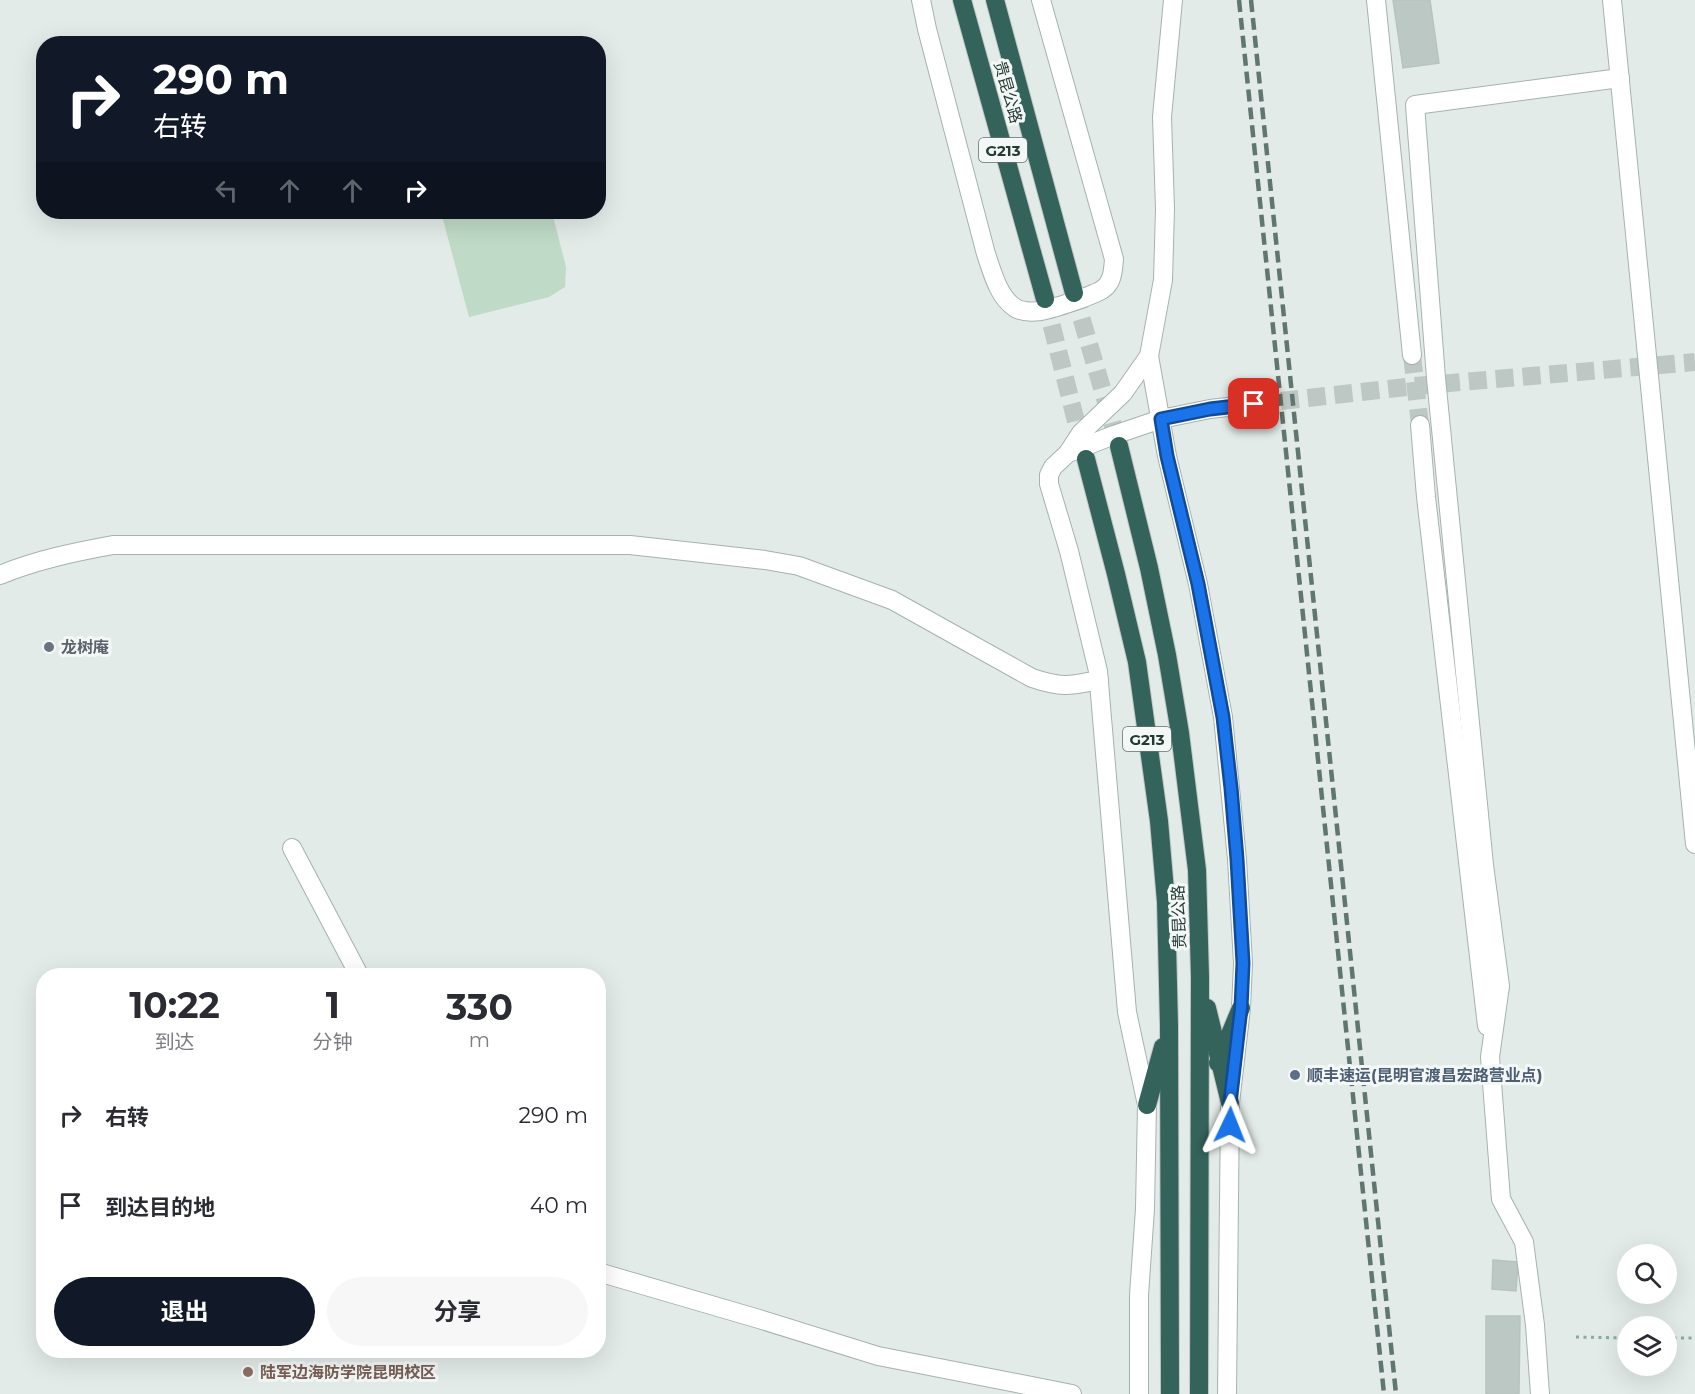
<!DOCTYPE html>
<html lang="zh">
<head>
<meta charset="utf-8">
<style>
	:root { --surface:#fff; --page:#f7f7f7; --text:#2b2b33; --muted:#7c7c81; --accent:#111827 }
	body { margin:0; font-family:Montserrat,"Noto Sans SC",sans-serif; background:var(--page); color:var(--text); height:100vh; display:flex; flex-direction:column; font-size:22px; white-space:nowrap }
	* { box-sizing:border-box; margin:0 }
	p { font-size:20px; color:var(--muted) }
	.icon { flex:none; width:33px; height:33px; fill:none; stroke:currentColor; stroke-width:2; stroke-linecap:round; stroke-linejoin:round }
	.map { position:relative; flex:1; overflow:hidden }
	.panel { position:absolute; left:36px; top:968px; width:570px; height:390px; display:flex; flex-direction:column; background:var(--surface); border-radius:24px; box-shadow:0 6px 24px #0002 }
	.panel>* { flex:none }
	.top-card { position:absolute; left:36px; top:36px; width:570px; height:183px; border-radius:24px; box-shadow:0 6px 24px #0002; background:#111827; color:#fff; overflow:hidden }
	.fabs { position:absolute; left:1617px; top:1244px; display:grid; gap:12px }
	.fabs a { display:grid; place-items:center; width:60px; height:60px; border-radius:50%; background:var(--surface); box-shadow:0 6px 24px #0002; font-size:30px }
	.pin { position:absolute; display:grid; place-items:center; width:51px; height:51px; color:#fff; margin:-26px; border-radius:12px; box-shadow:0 3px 9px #0006 }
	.me { position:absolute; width:66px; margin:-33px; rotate:2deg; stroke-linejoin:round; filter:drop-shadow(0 0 4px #0008) }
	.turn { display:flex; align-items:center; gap:21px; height:126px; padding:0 18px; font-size:27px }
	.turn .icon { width:78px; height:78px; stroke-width:2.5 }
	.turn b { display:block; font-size:42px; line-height:51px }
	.lanes { display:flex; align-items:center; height:57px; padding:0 18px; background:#0003; justify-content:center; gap:30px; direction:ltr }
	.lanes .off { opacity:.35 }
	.eta { display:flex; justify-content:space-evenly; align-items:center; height:102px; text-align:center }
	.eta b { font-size:36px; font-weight:700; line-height:42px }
	.primary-button { display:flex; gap:12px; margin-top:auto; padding:12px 18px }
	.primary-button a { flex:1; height:69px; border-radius:36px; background:var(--accent); color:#fff; font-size:24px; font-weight:700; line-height:69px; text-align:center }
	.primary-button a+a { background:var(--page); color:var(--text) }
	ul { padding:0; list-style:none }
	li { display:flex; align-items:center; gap:18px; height:90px; padding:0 18px }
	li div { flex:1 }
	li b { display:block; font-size:22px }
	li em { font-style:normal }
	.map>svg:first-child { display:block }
	.green { fill:#bfdac7 }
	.building { fill:#bcc8c4; stroke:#b6c4bf; stroke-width:1.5 }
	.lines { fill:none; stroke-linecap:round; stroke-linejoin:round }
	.minor-tunnel { stroke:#bdc8c4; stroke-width:18; stroke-dasharray:18 9; stroke-linecap:butt }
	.highway-tunnel { stroke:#bdc8c4; stroke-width:18; stroke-dasharray:18 9; stroke-linecap:butt }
	.minor-casing { stroke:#a6b2af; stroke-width:20 }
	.highway-casing { stroke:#c2c8c6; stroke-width:20 }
	.path { stroke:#87aba1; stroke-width:3; stroke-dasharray:3 4.5; stroke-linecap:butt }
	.minor { stroke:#fff; stroke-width:18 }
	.highway { stroke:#34635b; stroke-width:18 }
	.rail { stroke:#607671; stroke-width:4.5; stroke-dasharray:12 6; stroke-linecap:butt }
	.route-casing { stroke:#114b97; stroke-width:15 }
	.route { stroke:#1a73e8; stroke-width:10 }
	.worship-dot { fill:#6b7280; stroke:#f3f8f6; stroke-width:2 }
	.service-dot { fill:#5c6f8a; stroke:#f3f8f6; stroke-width:2 }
	.education-dot { fill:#8d6e63; stroke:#f3f8f6; stroke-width:2 }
	.labels { text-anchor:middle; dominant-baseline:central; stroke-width:6; stroke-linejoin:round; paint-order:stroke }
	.shield { fill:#f3f8f6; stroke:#63736f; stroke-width:1.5 }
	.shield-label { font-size:15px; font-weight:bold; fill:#253a35 }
	.street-label { font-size:16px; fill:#253a35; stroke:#f3f8f6 }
	.worship-label { font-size:16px; font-weight:bold; fill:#5b616d; stroke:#f3f8f6; text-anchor:start }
	.service-label { font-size:16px; font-weight:bold; fill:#4e5e75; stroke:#f3f8f6; text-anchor:start }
	.education-label { font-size:16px; font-weight:bold; fill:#785e54; stroke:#f3f8f6; text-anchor:start }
</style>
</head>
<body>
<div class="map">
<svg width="1695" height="1394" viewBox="0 0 1695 1394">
	<rect width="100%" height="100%" fill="#e3ebe8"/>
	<polygon class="green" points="441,212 552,212 566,267 565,287 549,297 469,317"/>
	<g class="building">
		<polygon points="1393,0 1430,0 1439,63 1403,68"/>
		<polygon points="1493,1260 1518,1262 1516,1291 1492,1289"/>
		<polygon points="1486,1316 1520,1316 1519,1394 1486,1394"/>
	</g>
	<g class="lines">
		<g class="minor-tunnel">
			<polyline points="1412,355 1420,425"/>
			<polyline points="1254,404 1415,386 1695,362"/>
		</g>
		<g class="highway-tunnel">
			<polyline points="1074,293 1119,446"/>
			<polyline points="1045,299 1083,449"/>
		</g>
		<defs>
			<g id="minor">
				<path d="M 921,0 L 927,29 L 986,254 C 992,271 998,296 1014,307 C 1020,312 1033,312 1041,311 C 1052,309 1095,295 1103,289 C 1113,282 1113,270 1114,259 L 1041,0"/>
				<polyline points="1376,0 1412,355"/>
				<polyline points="1612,0 1695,844"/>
				<polyline points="1149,356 1167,456 1198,584 1223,717 1237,859 1243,963 1241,1008 1230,1103 1227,1394"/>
				<polyline points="1420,425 1426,497 1472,896 1488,895"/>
				<polyline points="1068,453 1081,433 1123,393 1149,356 1163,280 1165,209 1162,117 1173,0"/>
				<path d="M 0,575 C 36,560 75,552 113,545 L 630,545 L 765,560 L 799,566 L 892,600 L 1032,678 C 1062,688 1069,686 1099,680"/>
				<polyline points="292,848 359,975"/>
				<polyline points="1472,896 1487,1026"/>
				<polyline points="598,1272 759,1319 878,1356 1072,1394"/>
				<polyline points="1139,1394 1139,1295 1145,1209 1147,1105 1127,1012 1098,671 1069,551 1049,484 1049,475 1053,467 1068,453 1114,435 1161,419 1210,409 1254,404"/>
				<polyline points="1540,1394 1535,1325 1524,1242 1501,1199 1490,1057 1500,986 1484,865 1436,378 1415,105 1620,78"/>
			</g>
			<g id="highway">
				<polyline points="962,0 1045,299"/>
				<polyline points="995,0 1074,293"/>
				<polyline points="1119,446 1149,568 1167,655 1180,733 1197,870 1200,977 1199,1394"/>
				<polyline points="1086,459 1116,574 1137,662 1159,821 1166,902 1169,1025 1170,1394"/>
				<polyline points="1207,1008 1230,1103"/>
				<polyline points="1218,1063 1241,1008"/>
				<polyline points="1147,1105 1163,1047"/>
			</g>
		</defs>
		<use href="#minor" class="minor-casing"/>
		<use href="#highway" class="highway-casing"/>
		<g class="path">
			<polyline points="1576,1337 1628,1338"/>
			<polyline points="1666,1338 1695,1338"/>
		</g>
		<use href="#minor" class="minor"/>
		<use href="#highway" class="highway"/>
		<g class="rail">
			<polyline points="1239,0 1384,1394"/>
			<polyline points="1251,0 1396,1394"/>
		</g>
	</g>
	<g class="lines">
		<defs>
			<polyline id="route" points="1230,1125 1230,1103 1241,1008 1243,963 1237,859 1231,788 1223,717 1198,584 1167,456 1161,419 1210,409 1254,404"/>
		</defs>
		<use href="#route" class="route-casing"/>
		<use href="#route" class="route"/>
	</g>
	<circle class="worship-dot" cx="49" cy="647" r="6"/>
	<circle class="service-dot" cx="1295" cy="1075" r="6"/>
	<circle class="education-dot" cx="248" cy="1372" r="6"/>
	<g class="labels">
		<g class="shield">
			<rect x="979" y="138" width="48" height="24" rx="4.5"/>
			<rect x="1123" y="727" width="48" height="24" rx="4.5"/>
		</g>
		<g class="shield-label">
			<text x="1003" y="150">G213</text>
			<text x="1147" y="739">G213</text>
		</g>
		<g class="street-label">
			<text transform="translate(1008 92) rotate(74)">贵昆公路</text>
			<text transform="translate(1179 917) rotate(-92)">贵昆公路</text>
		</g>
		<g class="worship-label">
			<text x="61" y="647">龙树庵</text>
		</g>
		<g class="service-label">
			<text x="1307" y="1075">顺丰速运(昆明官渡昌宏路营业点)</text>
		</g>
		<g class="education-label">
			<text x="260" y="1372">陆军边海防学院昆明校区</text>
		</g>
	</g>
</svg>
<div class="fabs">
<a><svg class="icon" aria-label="search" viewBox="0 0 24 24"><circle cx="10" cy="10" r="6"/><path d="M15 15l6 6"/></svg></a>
<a><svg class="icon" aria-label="layers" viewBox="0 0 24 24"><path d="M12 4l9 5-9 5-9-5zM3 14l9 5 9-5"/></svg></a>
</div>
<div class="pin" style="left:1254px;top:404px;background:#d93025"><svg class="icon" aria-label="arrive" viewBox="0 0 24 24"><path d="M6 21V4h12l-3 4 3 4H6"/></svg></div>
<svg class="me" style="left:1230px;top:1125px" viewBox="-20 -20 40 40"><path d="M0-17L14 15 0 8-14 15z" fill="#1a73e8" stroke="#fff" stroke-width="4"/></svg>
<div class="top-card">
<div class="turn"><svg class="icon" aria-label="right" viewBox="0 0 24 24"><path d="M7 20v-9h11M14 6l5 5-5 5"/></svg><div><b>290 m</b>右转</div></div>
<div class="lanes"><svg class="icon off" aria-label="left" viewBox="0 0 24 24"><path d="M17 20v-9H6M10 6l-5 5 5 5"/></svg><svg class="icon off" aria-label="ahead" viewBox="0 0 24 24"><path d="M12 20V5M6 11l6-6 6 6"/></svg><svg class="icon off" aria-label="ahead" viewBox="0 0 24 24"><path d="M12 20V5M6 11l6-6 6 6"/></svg><svg class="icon" aria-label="right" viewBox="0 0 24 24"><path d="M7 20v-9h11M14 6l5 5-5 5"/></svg></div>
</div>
<section class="panel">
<div class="eta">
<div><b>10:22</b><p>到达</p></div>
<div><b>1</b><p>分钟</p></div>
<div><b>330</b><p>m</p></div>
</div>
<ul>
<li><svg class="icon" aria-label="right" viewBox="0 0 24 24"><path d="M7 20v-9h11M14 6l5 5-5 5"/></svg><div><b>右转</b></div><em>290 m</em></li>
<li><svg class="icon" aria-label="arrive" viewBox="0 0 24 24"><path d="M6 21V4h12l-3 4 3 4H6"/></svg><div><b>到达目的地</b></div><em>40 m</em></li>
</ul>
<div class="primary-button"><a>退出</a><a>分享</a></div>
</section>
</div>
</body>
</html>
